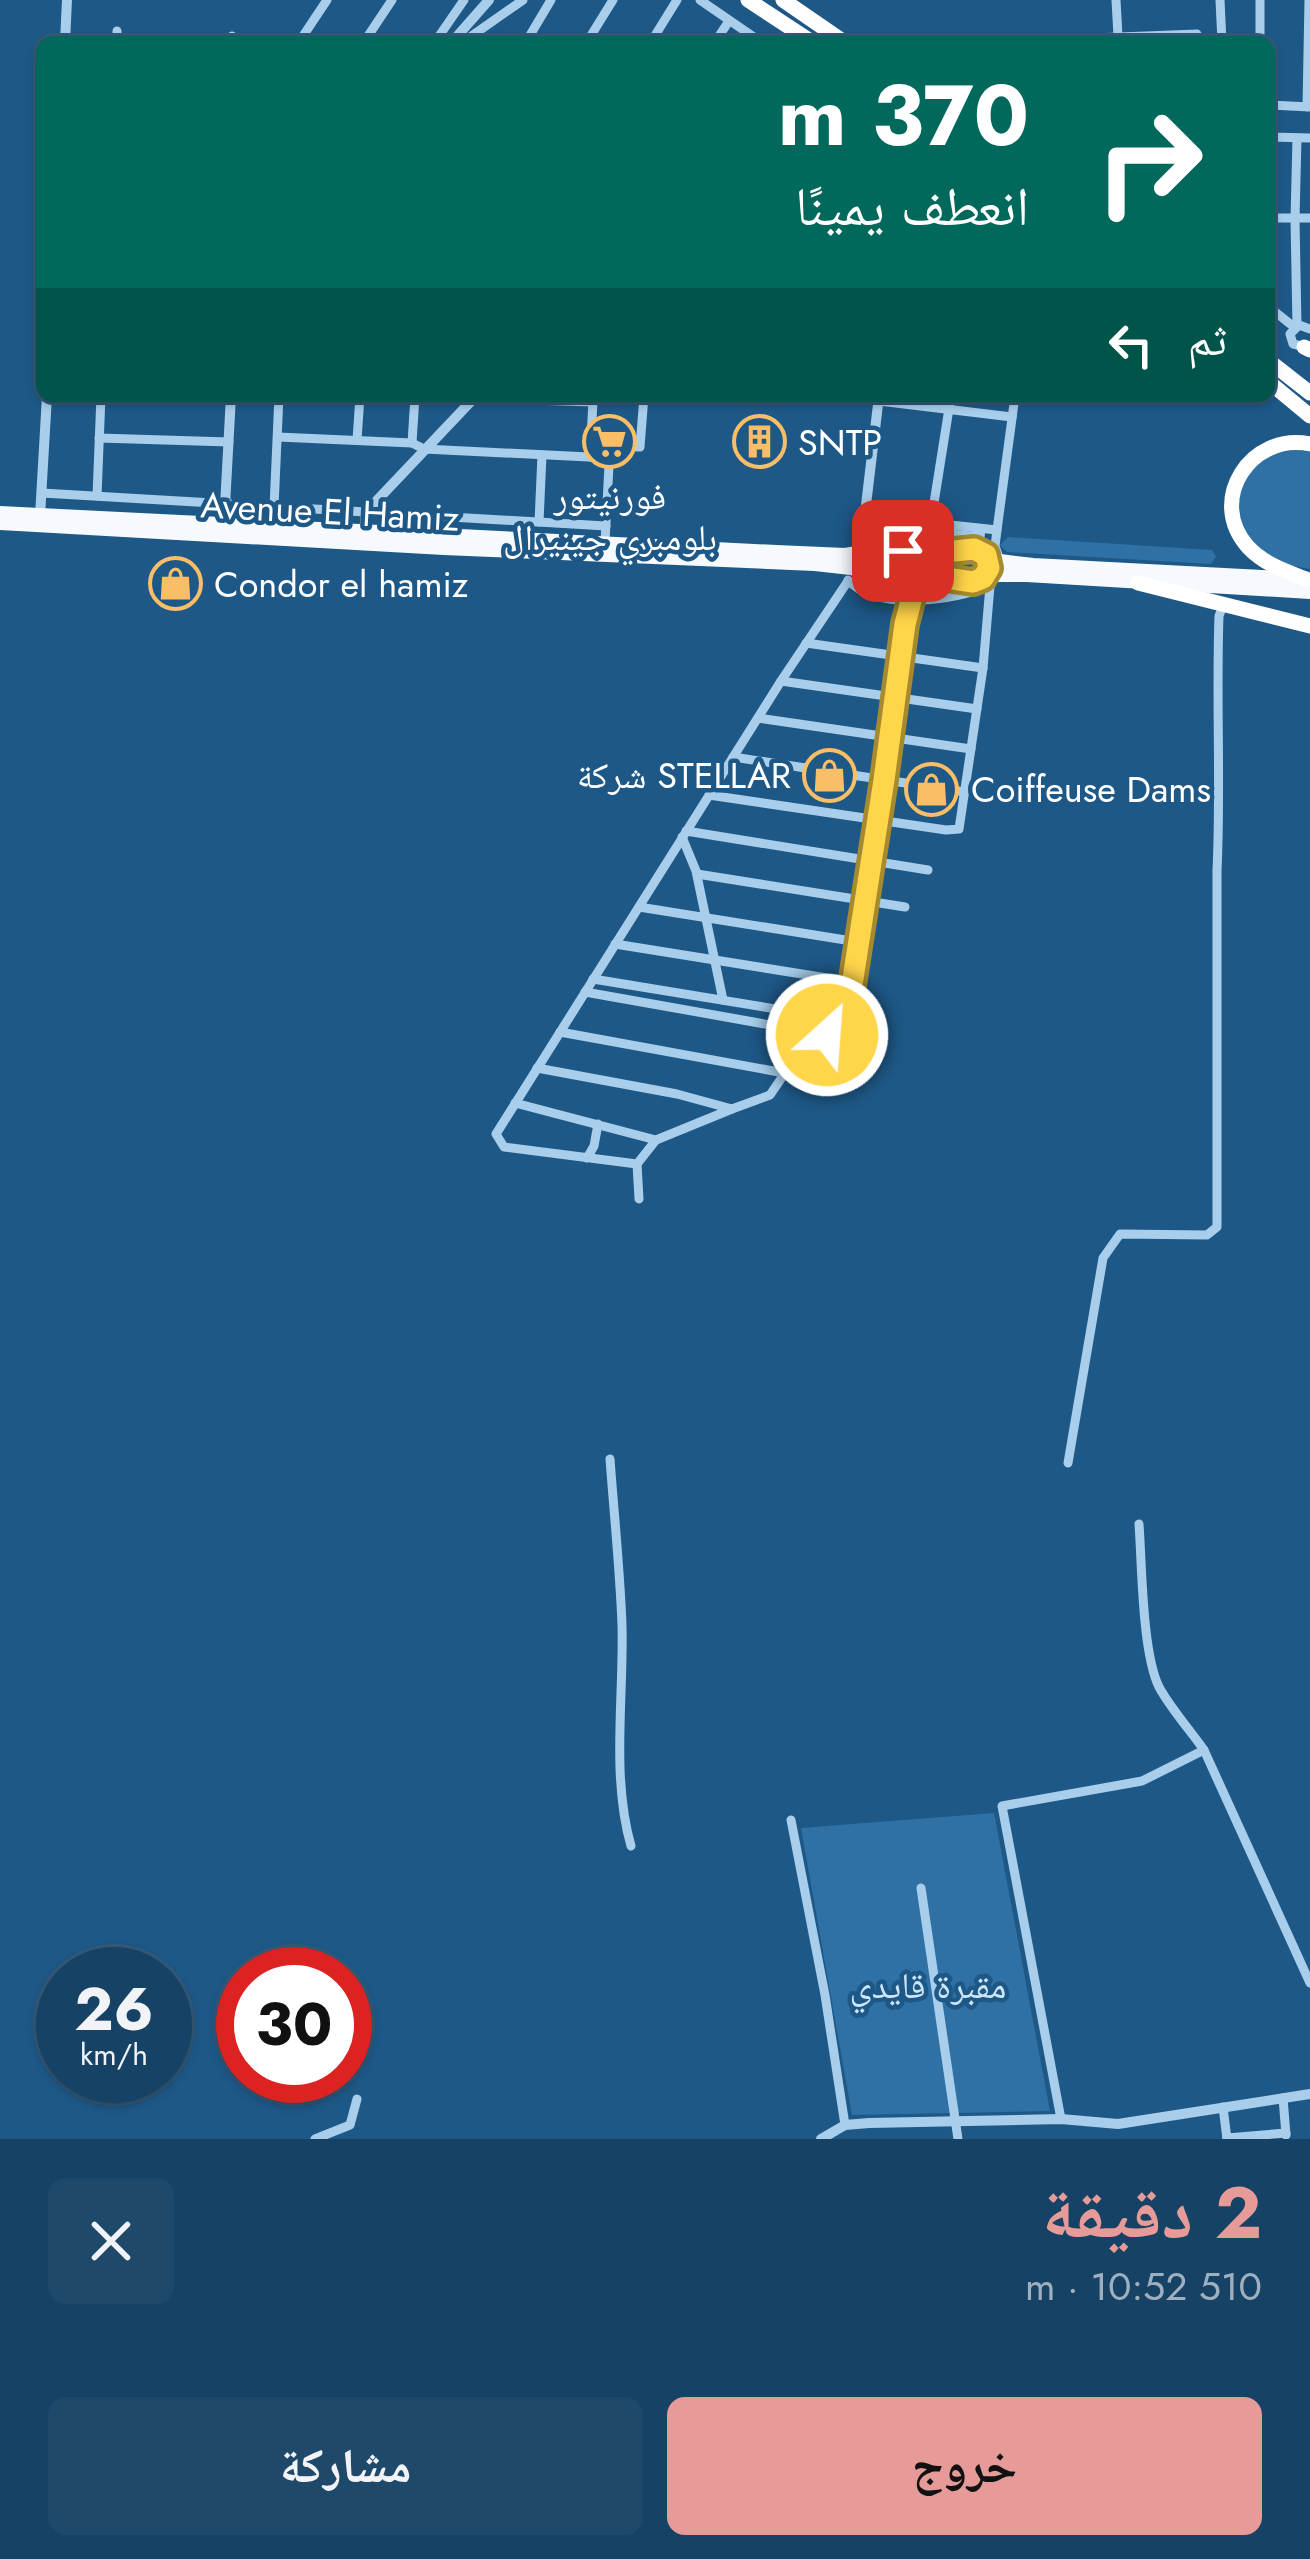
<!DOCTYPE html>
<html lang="ar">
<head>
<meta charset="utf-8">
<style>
	:root { --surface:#164265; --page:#1f496b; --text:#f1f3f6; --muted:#9eb0bf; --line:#355b79; --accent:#e69b98 }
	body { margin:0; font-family:Jost,"Noto Naskh Arabic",sans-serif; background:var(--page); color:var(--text); direction:rtl; height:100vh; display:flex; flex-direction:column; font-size:45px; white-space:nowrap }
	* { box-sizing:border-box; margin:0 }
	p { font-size:39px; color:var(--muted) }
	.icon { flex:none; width:66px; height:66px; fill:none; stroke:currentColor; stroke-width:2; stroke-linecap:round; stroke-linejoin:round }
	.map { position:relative; height:2139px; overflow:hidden; direction:ltr }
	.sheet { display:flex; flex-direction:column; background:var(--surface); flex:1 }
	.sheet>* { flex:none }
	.banner { position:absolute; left:36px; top:36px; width:1239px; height:366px; border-radius:18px; box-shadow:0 3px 9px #0004,0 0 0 3px var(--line); direction:rtl; background:#00695c; color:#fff; overflow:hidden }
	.speed { position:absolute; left:36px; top:1947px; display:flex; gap:24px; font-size:60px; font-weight:700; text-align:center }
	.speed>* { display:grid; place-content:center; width:156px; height:156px; border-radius:50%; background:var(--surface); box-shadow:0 3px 9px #0004,0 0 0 3px var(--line); line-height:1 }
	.speed small { font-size:30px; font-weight:400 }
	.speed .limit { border:18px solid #d22; background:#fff; color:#111 }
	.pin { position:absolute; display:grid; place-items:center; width:102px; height:102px; color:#fff; margin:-51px; border-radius:24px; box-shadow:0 6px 18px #0006 }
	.me { position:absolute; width:132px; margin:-66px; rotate:26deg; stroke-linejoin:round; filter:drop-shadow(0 0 9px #0008) }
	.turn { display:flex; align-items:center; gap:42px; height:252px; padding:0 48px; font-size:54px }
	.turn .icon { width:156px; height:156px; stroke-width:2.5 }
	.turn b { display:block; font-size:84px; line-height:102px }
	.then { display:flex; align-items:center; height:114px; padding:0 48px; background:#0003; gap:24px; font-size:45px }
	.round { display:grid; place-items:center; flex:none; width:126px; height:126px; border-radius:18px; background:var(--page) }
	.headline { display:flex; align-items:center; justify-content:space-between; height:204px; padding:0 48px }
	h1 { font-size:72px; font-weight:700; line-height:90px; color:var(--accent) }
	.primary-button { display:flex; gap:24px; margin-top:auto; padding:24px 48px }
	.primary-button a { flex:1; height:138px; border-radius:18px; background:var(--accent); color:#111; font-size:48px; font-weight:700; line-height:138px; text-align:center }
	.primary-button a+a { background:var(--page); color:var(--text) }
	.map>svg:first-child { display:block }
	.green { fill:#2f71a4 }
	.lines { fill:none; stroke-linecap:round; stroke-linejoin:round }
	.minor { stroke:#a8ceeb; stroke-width:9 }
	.tertiary { stroke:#a8ceeb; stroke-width:10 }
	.trunk { stroke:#f6fafe; stroke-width:14 }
	.motorway { stroke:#fff; stroke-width:15 }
	.route-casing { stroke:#a68a30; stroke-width:30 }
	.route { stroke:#ffd54a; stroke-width:21 }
	.labels { text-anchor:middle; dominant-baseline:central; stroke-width:9; stroke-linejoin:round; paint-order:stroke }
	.poi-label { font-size:36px; fill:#fff; stroke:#1e5887; text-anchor:start }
	.street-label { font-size:36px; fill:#fff; stroke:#1e5887 }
	.park-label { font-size:36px; fill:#cce5f8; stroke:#1e5887 }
</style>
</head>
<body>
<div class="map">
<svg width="1310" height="2139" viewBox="0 0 1310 2139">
	<rect width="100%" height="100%" fill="#1e5887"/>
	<g class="green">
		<path d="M 1298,450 L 1310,452 L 1310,569 C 1298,567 1284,565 1273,560 C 1242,546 1225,500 1247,471 C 1258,457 1281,451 1298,450 Z"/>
		<polygon points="1008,537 1212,550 1216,557 1211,564 1007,552 1000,545"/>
		<polygon points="994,1813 1050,2111 852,2115 801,1828"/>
	</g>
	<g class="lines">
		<g class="minor">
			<polyline points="700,0 761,42"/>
			<polyline points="1116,0 1118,36"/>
			<polyline points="1220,0 1222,42"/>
			<polyline points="117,42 117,31"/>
			<polyline points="232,42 232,36"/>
			<polyline points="299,42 327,0"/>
			<polyline points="364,42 392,0"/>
			<polyline points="435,42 464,0"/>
			<polyline points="463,42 523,0"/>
			<polyline points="526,42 551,0"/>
			<polyline points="587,42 613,0"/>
			<polyline points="651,42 677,0"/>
			<polyline points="715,42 729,21"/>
			<polyline points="993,42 1197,34"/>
			<polyline points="1260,42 1260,0"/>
			<polyline points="1269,105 1310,107"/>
			<polyline points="1307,107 1309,0"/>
			<polyline points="1269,137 1310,138"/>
			<polyline points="1269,218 1310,218"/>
			<polyline points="1269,307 1294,327"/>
			<polyline points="1297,326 1295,219 1297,138"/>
			<polyline points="1306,347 1293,344 1290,334 1299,325 1310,329"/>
			<polyline points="473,398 593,402"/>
			<polyline points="879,401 1012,417"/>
			<polyline points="278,437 412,443 424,449 609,458"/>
			<polyline points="99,438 229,442"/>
			<polyline points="357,440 360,396"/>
			<polyline points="412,443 415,396"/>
			<polyline points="590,457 593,401"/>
			<polyline points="42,493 606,526"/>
			<polyline points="97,496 101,396"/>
			<polyline points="274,507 279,396"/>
			<polyline points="883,518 882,526 920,530 921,522"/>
			<polyline points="539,522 542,455"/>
			<polyline points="943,524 941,533 980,537 981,529"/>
			<polyline points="997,530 995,546 1000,561"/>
			<polyline points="605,542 610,446 640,447 644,396"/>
			<polyline points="874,548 877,517 997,530 1015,396"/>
			<polyline points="926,553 951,396"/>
			<path d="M 848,580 C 877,612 956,601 991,585"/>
			<polyline points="806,643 983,668"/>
			<polyline points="781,681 977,709"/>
			<polyline points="758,718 971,749"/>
			<polyline points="733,757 965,792"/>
			<polyline points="709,795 946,830 959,829 983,668 990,586"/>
			<polyline points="686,831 928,870"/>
			<polyline points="682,837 696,871 723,1000"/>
			<polyline points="697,874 905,907"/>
			<polyline points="639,907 858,942"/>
			<polyline points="615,944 852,982"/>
			<polyline points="593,979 843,1020"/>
			<polyline points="585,992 827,1035"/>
			<polyline points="560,1032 779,1072 787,1069 847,1017 905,624 918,574"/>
			<polyline points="537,1068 677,1094 732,1109 770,1095 787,1070"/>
			<polyline points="515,1103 656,1140"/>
			<polyline points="587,1158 594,1146 598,1124"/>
			<polyline points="637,1164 656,1140 732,1109"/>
			<polyline points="639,1199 637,1164 504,1147 496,1134 781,681 848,581"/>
			<path d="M 610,1459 C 614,1514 620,1570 622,1625 C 624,1697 611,1776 631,1846"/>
			<path d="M 1068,1463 L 1103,1258 L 1120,1234 L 1207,1235 L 1217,1227 L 1217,871 C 1221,786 1216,701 1219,616 L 1224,603"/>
			<path d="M 1139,1524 C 1142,1565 1142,1652 1159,1687 C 1171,1709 1190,1730 1204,1750"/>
			<polyline points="791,1820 825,1995 845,2125"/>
			<polyline points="921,1888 958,2139"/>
			<polyline points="1283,2098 1286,2135"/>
			<polyline points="1223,2107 1227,2139"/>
			<polyline points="1061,2119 1002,1806 1142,1781 1204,1750 1310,1983"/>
			<polyline points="1227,2138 1286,2133"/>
			<polyline points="315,2139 350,2125 357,2099"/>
		</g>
		<g class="tertiary">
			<polyline points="65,42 67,0"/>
			<polyline points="452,42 489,0"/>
			<polyline points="40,516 47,396"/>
			<polyline points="877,517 869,512 866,505 879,396"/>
			<polyline points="224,524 231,396"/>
			<polyline points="364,532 366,512 476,396"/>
			<polyline points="821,2139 845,2125 869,2123 1061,2119 1118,2124 1310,2094"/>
		</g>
		<g class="trunk">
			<polyline points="0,513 776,552 845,555 869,551"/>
			<polyline points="0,523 444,548 815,564 851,568 871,575"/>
			<path d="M 879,546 L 924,553 L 974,549 L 986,555 C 989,565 991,576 978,581 C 969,584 940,575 928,575 C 909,574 886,583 869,574 L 865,561 L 869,551 Z"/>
			<polyline points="984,553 1000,561 1033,565 1300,579"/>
			<polyline points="981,580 997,575 1027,575 1310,592"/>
		</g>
		<g class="motorway">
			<polyline points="748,0 812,42"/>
			<polyline points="783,0 844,42"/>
			<polyline points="1304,347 1310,350"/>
			<polyline points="1269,361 1310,393"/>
			<polyline points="1269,382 1310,416"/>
			<path d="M 1306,579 C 1285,571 1264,564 1248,547 C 1206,500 1251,432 1310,444"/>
			<polyline points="1138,583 1310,626"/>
		</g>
	</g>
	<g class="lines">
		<defs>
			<polyline id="route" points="827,1035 847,1017 884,780 905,624 918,574 973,582 983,578 989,568 986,555 974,549 935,553 903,551"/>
		</defs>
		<use href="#route" class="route-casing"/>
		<use href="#route" class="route"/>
	</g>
	<defs>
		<symbol id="supermarket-ring" viewBox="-11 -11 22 22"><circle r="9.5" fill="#1e5887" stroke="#fabe67" stroke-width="1.5"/><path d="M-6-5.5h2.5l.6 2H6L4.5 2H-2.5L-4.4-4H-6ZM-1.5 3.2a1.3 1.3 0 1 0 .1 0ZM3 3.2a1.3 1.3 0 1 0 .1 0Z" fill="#fabe67"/></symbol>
		<symbol id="building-ring" viewBox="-11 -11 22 22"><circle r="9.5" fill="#1e5887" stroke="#fabe67" stroke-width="1.5"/><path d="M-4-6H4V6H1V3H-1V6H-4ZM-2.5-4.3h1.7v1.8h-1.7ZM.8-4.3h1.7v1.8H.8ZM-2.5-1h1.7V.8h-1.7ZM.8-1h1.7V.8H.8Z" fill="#fabe67"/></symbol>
		<symbol id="shop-ring" viewBox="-11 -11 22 22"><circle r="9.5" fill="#1e5887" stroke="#fabe67" stroke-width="1.5"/><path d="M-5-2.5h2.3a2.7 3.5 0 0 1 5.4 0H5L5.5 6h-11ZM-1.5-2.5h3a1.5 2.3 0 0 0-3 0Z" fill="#fabe67"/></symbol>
	</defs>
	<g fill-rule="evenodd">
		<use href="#supermarket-ring" x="580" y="412" width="59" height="59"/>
		<use href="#building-ring" x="730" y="412" width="59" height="59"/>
		<use href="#shop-ring" x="146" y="554" width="59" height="59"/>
		<use href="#shop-ring" x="800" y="746" width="59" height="59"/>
		<use href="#shop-ring" x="902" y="760" width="59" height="59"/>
	</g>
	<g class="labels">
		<g class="poi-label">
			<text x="798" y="442">SNTP</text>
			<text x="610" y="496" text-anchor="middle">فورنيتور<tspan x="610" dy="41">بلومبري جينيرال</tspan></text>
			<text x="214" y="584">Condor el hamiz</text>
			<text x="791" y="775" text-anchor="end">شركة STELLAR</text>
			<text x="971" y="789">Coiffeuse Dams</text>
		</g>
		<g class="street-label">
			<text transform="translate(330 511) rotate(3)">Avenue El Hamiz</text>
		</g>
		<g class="park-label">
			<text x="928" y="1985">مقبرة قايدي</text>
		</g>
	</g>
</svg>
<div class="speed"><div>26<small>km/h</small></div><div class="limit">30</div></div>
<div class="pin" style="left:903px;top:551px;background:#d93025"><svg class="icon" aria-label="arrive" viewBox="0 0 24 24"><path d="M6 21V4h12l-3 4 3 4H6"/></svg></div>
<svg class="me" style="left:827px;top:1035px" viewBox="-20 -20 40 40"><circle r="17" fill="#ffd54a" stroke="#fff" stroke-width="3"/><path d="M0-11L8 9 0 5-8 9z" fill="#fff"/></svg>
<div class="banner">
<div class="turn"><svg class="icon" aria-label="right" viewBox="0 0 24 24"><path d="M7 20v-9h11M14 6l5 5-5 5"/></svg><div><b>370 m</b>انعطف يمينًا</div></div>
<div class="then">ثم<svg class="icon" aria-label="left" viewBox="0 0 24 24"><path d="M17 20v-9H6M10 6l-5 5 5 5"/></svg></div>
</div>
</div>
<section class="sheet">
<div class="headline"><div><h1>2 دقيقة</h1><p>510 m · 10:52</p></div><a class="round"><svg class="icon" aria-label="close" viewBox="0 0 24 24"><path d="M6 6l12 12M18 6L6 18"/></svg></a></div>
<div class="primary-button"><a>خروج</a><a>مشاركة</a></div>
</section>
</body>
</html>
